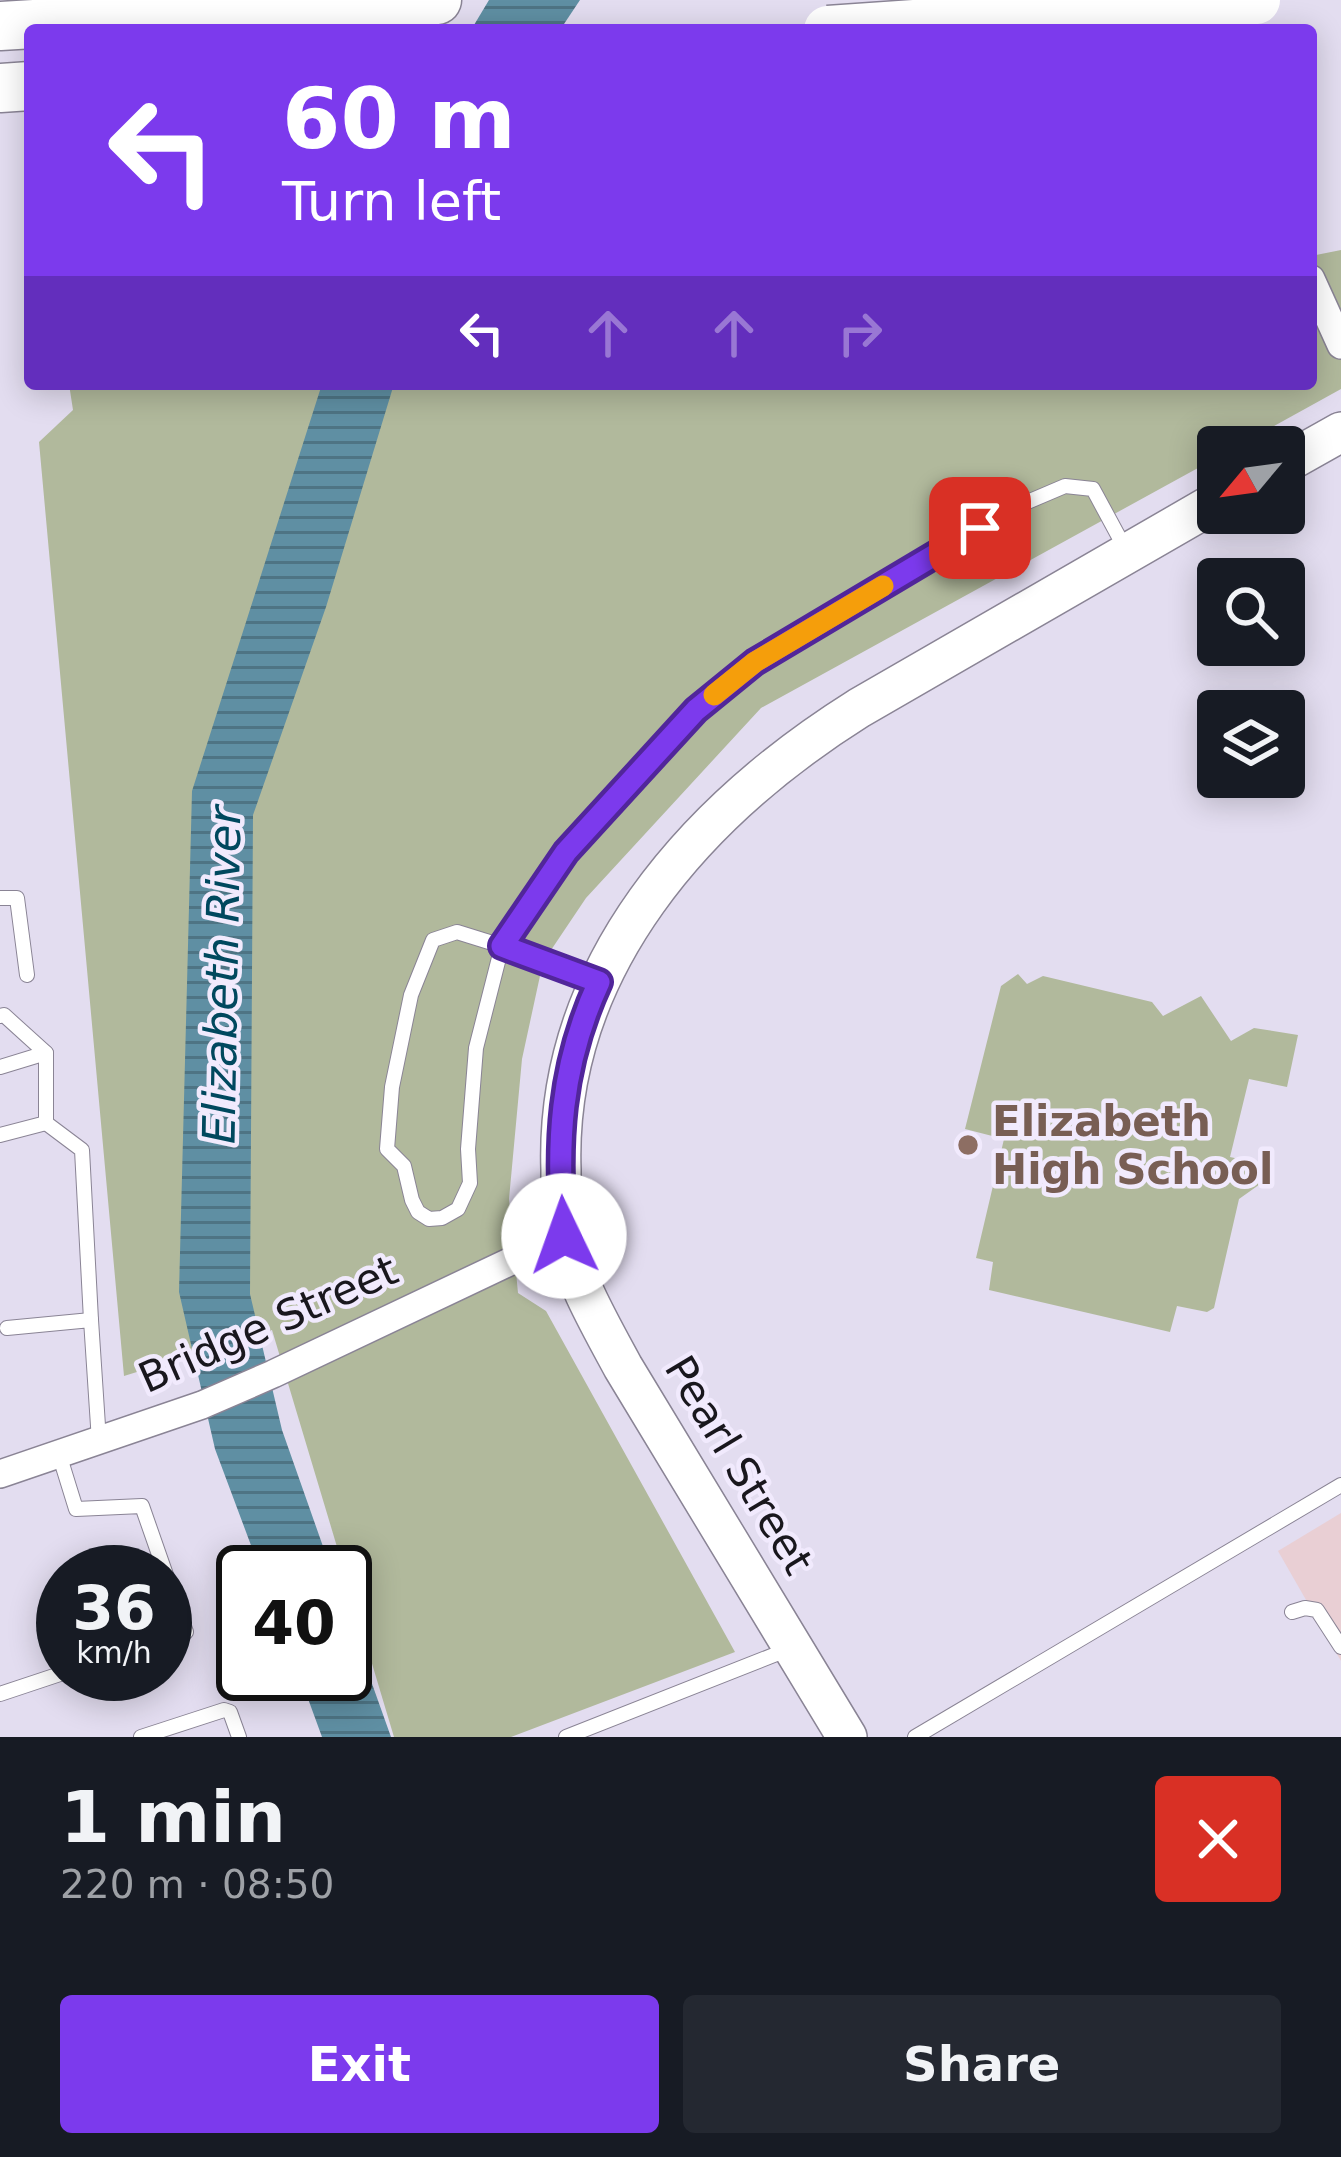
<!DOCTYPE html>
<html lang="en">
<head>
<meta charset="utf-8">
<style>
	:root { --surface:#171b24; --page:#242831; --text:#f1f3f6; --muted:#9ea1a6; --accent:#7c3aed }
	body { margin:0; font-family:"DejaVu Sans",sans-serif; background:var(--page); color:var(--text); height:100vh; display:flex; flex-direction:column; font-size:45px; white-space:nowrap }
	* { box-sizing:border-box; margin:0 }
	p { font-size:39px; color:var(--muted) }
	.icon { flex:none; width:66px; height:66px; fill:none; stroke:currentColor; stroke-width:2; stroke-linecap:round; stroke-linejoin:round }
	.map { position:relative; height:1737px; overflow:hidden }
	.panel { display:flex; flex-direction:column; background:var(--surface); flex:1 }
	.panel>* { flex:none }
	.hud { position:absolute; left:24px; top:24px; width:1293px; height:366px; border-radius:12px; box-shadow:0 6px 30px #0003; background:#7c3aed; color:#fff; overflow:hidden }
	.needle { width:78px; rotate:241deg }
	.tools { position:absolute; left:1197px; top:426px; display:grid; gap:24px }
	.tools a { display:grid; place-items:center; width:108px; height:108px; border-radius:12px; background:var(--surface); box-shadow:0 6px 30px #0003; font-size:60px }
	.speed { position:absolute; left:36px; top:1545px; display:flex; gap:24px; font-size:60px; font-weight:700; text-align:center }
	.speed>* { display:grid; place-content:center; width:156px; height:156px; border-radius:50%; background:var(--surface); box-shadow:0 6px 30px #0003; line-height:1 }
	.speed small { font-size:30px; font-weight:400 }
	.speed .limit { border:6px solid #111; border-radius:18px; background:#fff; color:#111 }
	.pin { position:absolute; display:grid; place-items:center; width:102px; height:102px; color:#fff; margin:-51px; border-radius:24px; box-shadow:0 6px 18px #0006 }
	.me { position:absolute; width:132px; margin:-66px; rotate:357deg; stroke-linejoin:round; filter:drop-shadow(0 0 9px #0008) }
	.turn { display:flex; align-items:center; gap:42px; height:252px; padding:0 60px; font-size:54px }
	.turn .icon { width:156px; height:156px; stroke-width:2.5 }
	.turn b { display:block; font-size:84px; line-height:102px }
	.lanes { display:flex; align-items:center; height:114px; padding:0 60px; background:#0003; justify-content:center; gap:60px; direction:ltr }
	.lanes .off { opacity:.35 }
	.round { display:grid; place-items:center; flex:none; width:126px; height:126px; border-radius:12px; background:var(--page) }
	.overview { display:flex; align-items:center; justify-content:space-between; height:204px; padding:0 60px }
	h1 { font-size:72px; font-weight:600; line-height:90px }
	.button { display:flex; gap:24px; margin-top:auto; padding:24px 60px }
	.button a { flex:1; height:138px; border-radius:12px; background:var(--accent); color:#fff; font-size:48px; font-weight:600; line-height:138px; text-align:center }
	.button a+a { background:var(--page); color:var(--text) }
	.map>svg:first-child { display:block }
	.medical { fill:#e9cfd4 }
	.green { fill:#b1b99c }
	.water { fill:url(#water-rules) }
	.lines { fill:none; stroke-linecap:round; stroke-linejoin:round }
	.lane-casing { stroke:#8a8495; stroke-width:16 }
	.street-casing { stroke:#8a8495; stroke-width:30 }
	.secondary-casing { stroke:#8a8495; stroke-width:42 }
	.highway-casing { stroke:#8a8495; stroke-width:51 }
	.lane { stroke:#fff; stroke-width:14 }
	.street { stroke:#fff; stroke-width:27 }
	.secondary { stroke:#fff; stroke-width:39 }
	.highway { stroke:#fff; stroke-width:48 }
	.highway-bridge-casing { stroke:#8a8495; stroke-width:51; stroke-linecap:butt }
	.highway-bridge { stroke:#fff; stroke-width:48 }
	.route-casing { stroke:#51269a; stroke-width:30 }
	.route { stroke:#7c3aed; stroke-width:21 }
	.slow { stroke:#f59e0b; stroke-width:21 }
	.education-dot { fill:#8d6e63; stroke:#f1eafd; stroke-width:4.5 }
	.labels { text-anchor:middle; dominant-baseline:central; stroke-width:9; stroke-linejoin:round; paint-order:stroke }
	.education-label { font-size:42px; font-weight:bold; fill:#785e54; stroke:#f1eafd; text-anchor:start }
	.street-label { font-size:42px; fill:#19171d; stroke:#f1eafd }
	.water-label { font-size:45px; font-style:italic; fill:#00485e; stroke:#f1eafd }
</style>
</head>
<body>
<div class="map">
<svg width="1341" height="1737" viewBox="0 0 1341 1737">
	<defs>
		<pattern id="water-rules" width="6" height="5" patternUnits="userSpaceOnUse" patternTransform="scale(3)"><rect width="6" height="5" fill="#5f8fa3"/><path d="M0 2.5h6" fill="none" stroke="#4e7484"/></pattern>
	</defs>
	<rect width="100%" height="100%" fill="#e3ddf0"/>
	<polygon class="medical" points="1341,1513 1341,1661 1278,1551"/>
	<g class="green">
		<polygon points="1341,250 1341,389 1236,447 1218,447 1218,457 761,708 586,898 543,962 522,1059 509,1199 518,1293 546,1311 735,1652 511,1737 394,1737 272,1330 124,1376 39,442 73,410 69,384 1311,384 1311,256"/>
		<polygon points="1018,974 1027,984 1043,976 1152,1002 1163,1016 1201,996 1231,1041 1254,1028 1298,1035 1287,1087 1249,1079 1230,1157 1267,1165 1263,1182 1239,1199 1214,1308 1207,1312 1177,1306 1170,1332 989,1290 993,1262 976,1258 1004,1139 965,1129 1001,986"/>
	</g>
	<g class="water">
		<polygon points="489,0 580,0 560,30 471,30"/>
		<polygon points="322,384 394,384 326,607 253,815 250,1294 282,1430 332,1572 261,1572 215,1449 179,1292 192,791"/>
		<polygon points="345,1608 391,1737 322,1737 299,1674 345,1674"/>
	</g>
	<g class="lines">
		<defs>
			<g id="lane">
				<polyline points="0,898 17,898 27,975"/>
				<polygon points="457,932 502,946 476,1048 468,1149 470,1183 458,1209 442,1218 429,1219 418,1212 412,1200 404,1166 387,1149 392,1087 411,995 433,940"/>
				<polyline points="599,982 502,946 565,852 696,710 755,662 1018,506 1065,486 1093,489 1127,552"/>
				<polyline points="0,1016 4,1015 46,1053 46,1123 0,1135"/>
				<polyline points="0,1067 46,1053"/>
				<polyline points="46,1123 82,1150 91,1320"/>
				<polyline points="7,1328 91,1320 99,1441"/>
				<polyline points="59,1454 76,1509 142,1506 186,1632 165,1639"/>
				<polyline points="1292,1612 1305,1608 1317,1610 1341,1647"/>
				<polyline points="0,1694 63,1673"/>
				<polyline points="141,1737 224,1710 230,1712 239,1737"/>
				<polyline points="566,1737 789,1649"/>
				<polyline points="915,1737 1341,1485"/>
			</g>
			<g id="street">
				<polyline points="1311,279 1341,345"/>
				<polyline points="0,1474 202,1405 273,1374 564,1236"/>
			</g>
			<g id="secondary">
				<polyline points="1284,464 1341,432"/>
				<path d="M 847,1737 L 623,1367 C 602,1328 573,1278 564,1234 C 560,1213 561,1191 561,1170 C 554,967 697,810 859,708 L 1218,501"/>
			</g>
			<g id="highway">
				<polyline points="0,26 437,0"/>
				<polyline points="0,88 30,86"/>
			</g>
		</defs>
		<use href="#lane" class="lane-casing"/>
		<use href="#street" class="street-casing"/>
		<use href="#secondary" class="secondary-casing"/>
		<use href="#highway" class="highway-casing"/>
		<use href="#lane" class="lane"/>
		<use href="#street" class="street"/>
		<use href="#secondary" class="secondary"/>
		<use href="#highway" class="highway"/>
		<defs>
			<polyline id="highway-bridge" points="828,30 1256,0"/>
		</defs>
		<use href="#highway-bridge" class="highway-bridge-casing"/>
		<use href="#highway-bridge" class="highway-bridge"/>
	</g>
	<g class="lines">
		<defs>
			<path id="route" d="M 564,1236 C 556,1145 560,1066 599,982 L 502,946 L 566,852 L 696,710 L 755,662 L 980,528"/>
		</defs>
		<use href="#route" class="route-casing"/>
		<use href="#route" class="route"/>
		<polyline class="slow" points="714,695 755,662 883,586"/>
	</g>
	<circle class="education-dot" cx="968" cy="1145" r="12"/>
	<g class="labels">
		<g class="education-label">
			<text x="992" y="1121">Elizabeth<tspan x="992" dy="48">High School</tspan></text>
		</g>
		<g class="street-label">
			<text transform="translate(268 1324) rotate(-24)">Bridge Street</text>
			<text transform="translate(739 1465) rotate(59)">Pearl Street</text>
		</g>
		<g class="water-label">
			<text transform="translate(222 975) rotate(-89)">Elizabeth River</text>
		</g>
	</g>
</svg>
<div class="tools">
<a><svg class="needle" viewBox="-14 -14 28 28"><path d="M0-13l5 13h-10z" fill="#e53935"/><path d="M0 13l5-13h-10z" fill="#9ea1a6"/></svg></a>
<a><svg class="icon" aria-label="search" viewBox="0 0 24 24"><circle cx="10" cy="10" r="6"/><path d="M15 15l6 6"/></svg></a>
<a><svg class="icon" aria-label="layers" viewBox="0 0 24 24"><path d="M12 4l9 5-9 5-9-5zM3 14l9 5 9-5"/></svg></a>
</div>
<div class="speed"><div>36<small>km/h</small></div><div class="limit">40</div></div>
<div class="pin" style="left:980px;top:528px;background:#d93025"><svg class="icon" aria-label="arrive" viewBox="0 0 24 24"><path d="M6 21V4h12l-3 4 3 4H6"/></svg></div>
<svg class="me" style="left:564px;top:1236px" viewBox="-20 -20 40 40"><circle r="19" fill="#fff"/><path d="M0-13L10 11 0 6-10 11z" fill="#7c3aed"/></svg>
<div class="hud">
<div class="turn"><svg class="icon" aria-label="left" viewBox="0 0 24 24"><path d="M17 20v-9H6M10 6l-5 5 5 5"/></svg><div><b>60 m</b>Turn left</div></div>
<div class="lanes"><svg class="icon" aria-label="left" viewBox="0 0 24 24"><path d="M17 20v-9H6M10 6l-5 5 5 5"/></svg><svg class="icon off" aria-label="ahead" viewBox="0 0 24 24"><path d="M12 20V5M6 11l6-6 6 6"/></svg><svg class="icon off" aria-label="ahead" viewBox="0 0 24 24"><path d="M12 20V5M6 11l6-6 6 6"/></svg><svg class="icon off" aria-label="right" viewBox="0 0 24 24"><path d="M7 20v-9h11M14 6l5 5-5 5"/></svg></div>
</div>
</div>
<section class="panel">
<div class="overview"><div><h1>1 min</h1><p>220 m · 08:50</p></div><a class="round" style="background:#d93025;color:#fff"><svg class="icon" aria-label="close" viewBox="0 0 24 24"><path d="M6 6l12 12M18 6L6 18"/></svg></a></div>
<div class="button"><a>Exit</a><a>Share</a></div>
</section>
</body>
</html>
